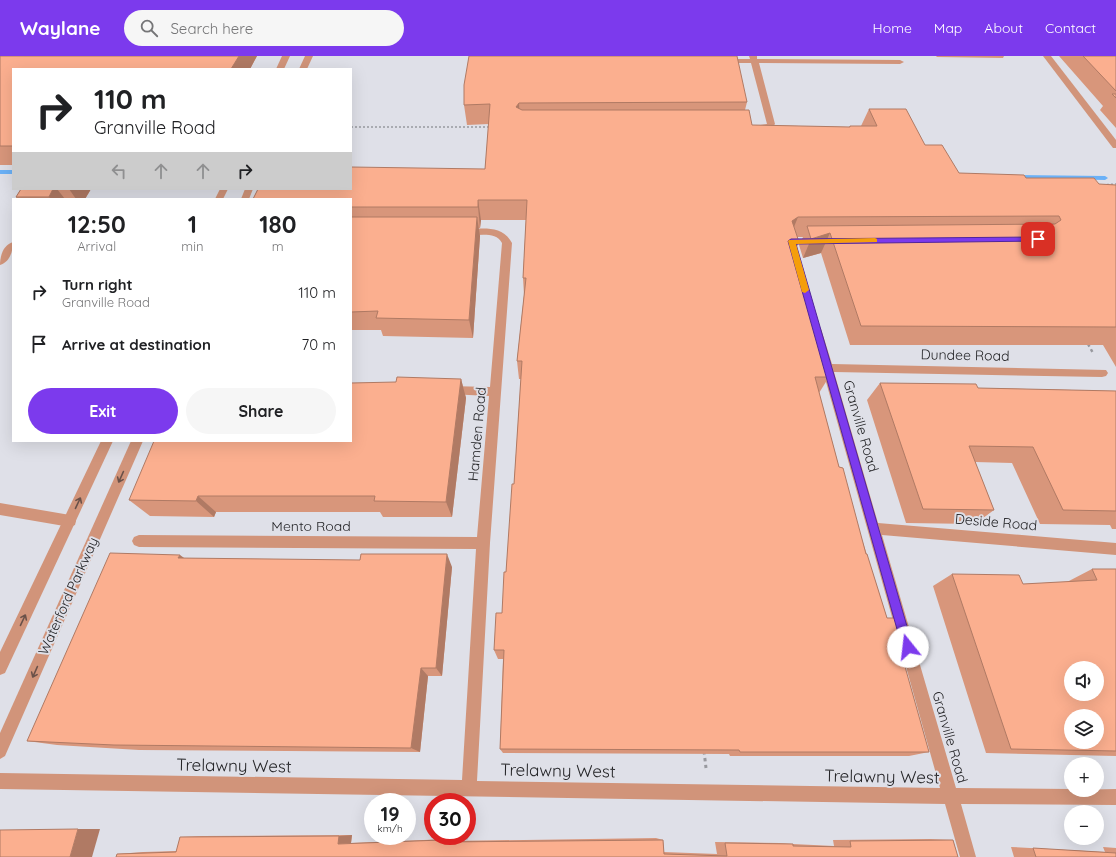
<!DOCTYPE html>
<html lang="en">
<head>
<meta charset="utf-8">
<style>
	:root { --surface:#fff; --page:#f6f6f6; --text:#202124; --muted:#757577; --accent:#7c3aed }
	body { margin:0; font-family:Quicksand,sans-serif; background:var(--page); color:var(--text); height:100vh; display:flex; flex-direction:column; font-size:15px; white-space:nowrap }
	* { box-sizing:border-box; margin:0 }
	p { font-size:13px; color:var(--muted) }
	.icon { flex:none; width:22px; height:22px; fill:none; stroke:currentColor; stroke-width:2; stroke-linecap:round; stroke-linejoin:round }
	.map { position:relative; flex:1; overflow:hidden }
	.details { position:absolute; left:12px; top:142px; width:340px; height:244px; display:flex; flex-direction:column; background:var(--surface); border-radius:0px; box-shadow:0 4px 16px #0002 }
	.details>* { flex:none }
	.hud { position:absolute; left:12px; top:12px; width:340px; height:122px; border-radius:0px; box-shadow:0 4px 16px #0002; background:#fff; color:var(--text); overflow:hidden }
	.buttons { position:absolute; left:1064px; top:605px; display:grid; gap:8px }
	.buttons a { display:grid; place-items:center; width:40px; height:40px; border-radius:50%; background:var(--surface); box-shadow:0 4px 16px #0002; font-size:20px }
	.speed { position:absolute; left:364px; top:737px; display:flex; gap:8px; font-size:20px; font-weight:700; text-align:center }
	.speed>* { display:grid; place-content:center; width:52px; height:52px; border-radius:50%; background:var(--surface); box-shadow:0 4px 16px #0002; line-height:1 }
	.speed small { font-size:10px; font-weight:400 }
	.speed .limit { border:6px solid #d22; background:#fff; color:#111 }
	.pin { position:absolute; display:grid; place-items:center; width:34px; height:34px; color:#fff; margin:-17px; border-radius:8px; box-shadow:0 2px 6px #0006 }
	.me { position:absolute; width:44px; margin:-22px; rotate:344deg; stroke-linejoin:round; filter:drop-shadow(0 0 3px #0008) }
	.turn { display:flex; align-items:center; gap:14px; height:84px; padding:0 16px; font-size:18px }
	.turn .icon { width:52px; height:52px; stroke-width:2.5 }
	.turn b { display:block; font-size:28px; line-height:34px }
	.lanes { display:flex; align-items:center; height:38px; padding:0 16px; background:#0003; justify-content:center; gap:20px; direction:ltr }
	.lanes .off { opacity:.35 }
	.eta { display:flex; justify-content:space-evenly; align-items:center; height:68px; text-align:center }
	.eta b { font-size:24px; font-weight:700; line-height:28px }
	.primary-button { display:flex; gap:8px; margin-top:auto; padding:8px 16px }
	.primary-button a { flex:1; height:46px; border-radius:24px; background:var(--accent); color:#fff; font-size:16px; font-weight:700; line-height:46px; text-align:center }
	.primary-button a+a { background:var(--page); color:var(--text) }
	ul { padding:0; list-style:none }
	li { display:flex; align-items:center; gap:12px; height:52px; padding:0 16px }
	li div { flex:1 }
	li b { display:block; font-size:15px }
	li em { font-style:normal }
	header { display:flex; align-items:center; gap:24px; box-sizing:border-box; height:56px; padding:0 20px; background:var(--accent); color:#fff }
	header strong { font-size:19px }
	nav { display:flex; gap:22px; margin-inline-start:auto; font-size:14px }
	.search { width:280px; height:36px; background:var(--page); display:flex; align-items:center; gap:10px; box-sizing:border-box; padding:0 14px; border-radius:22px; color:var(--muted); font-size:15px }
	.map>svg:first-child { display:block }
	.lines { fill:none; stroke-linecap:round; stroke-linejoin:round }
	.stream { fill:#6bb1f7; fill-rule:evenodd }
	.path-far2 { stroke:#98999f; stroke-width:1.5; stroke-dasharray:2 2; stroke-linecap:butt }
	.path-far1 { stroke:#98999f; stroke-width:2.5; stroke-dasharray:3 3; stroke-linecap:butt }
	.path { stroke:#98999f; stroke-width:3; stroke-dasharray:3.5 3.5; stroke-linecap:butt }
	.minor { fill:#d1947a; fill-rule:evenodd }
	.tertiary { fill:#d1947a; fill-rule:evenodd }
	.wall { fill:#d8967b }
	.shaded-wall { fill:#b07a64 }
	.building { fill:#fbaf8f; stroke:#b07a64; fill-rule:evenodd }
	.oneway { stroke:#6a5149 }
	.route { fill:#7c3aed; stroke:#51269a }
	.slow { fill:#f59e0b }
	.labels { text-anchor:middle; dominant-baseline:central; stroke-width:4; stroke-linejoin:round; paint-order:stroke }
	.street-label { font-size:14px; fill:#252528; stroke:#dfe0e8 }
	.near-street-label { font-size:17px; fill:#252528; stroke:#dfe0e8 }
</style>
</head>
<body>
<header>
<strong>Waylane</strong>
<div class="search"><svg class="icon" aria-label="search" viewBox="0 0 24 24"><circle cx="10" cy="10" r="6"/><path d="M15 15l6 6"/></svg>Search here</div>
<nav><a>Home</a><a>Map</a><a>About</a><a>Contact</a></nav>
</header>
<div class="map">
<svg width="1116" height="801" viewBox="0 0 1116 801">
	<rect width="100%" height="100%" fill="#dfe0e8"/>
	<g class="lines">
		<g class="stream">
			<rect x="0" y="114" width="13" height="4"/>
			<polygon points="1014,119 1105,120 1108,122 1105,124 1012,122 1012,120"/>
		</g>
		<g class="path-far2">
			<polyline points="351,71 491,71"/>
			<polyline points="1099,129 1116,128"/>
		</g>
		<polyline class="path-far1" points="1088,288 1093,297"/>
		<g class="path">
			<polyline points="704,695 706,712"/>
			<polyline points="467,768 468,756"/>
			<polyline points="466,780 466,787"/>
		</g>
		<g class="minor">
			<polygon points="749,0 757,0 757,3 900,4 904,6 900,8 759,7 775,68 771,73 753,74 753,70 767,68 751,7 723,7 719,5 723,3 750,3"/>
			<polygon points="1043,0 1051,0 1116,84 1116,92 1113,92"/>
			<path d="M 464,173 C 482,173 502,168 512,187 L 490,487 L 477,725 L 940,732 L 812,276 L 813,273 L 821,273 L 822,276 L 832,308 L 1106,314 L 1108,317 L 1106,320 L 1102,321 L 834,316 L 878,467 L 1116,487 L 1116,499 L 882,479 L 956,732 L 1071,733 L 1071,734 L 1116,733 L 1116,749 L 961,748 L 976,801 L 960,801 L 945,748 L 0,733 L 0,717 L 462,724 L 476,493 L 139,491 L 134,489 L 132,485 L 134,481 L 139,479 L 477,481 L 489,340 L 449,338 L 445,337 L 443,334 L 445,331 L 449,330 L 490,331 L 502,187 C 495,173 473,182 461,178 L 459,176 L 461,174 Z"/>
			<path d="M 13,186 C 13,195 10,206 0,209 C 0,200 3,189 13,186 Z"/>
			<polygon points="0,447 70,459 75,461 76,465 75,469 70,471 0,459"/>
		</g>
		<g class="tertiary">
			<polygon points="282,0 290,0 284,13 276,13"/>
			<polygon points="305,0 313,0 307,13 299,13"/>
			<polygon points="220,133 228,133 223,143 215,143"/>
			<polygon points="245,133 253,133 249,143 241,143"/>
			<polygon points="101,385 113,385 5,617 0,619 0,596"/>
			<polygon points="131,385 143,385 5,700 0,703 0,677"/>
		</g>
	</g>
	<g class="wall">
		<polygon points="0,0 257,0 250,13 13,13 13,109 0,109"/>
		<polygon points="936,0 1004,0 1003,2 937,1"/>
		<polygon points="1059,0 1116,0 1116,72 1100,54 1103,50"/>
		<polygon points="464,29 747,46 745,54 752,69 849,71 850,70 861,70 869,53 925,89 959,117 1099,128 1116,129 1116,311 1103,289 850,289 821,197 803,202 799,189 803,181 797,181 796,193 829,321 819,337 839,411 887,562 908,600 902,602 929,696 909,700 730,700 729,698 503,697 500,693 503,603 498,603 494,594 502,557 514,428 521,323 519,323 517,305 524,239 523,222 526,164 481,164 480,172 478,172 480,180 473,282 383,280 381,274 351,274 351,143 485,113 489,68 467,69 464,49"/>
		<polygon points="21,133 91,133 85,143 17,143 16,141"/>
		<polygon points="461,323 466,342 452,461 383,461 380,456 216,456 214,461 150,460 129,444 396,326"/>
		<polygon points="880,327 978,332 1116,335 1116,473 1112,473 1110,469 1040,468 1012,407 975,406 994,454 975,468 906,467 867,344"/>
		<polygon points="184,502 452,511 442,620 428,620 420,696 139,694 57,689 27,685"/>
		<polygon points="1092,513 1116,513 1116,700 986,697 933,530 952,518 1023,528 1067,526"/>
		<polygon points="352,779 351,787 448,783 448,785 656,782 663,784 664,796 717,798 715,786 780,787 793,788 834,790 833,784 930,783 953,784 958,801 117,798 143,796 177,795 180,781 202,780"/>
		<polygon points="1011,791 1105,796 1103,791 1116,792 1116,801 1014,801"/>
	</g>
	<g class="shaded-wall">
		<polygon points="239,0 257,0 250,13 231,13"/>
		<polygon points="519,47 520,68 516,51"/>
		<polygon points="53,133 57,133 65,143 50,143 49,141"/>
		<polygon points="69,133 91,133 85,143 76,143"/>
		<polygon points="478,144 481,164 480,172 478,151"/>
		<polygon points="477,161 480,180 473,282 469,264"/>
		<polygon points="798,161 790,181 792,165"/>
		<polygon points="830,177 821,197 803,202 811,183"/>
		<polygon points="799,186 790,206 794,187"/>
		<polygon points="461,323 466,342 452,461 446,446"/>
		<polygon points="198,440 216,456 214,461 196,445"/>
		<polygon points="447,498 452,511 442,620 436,612"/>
		<polygon points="180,499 198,512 178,502"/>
		<polygon points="421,612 428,620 420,696 411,692"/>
		<polygon points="78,773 100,773 92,801 70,801"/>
		<polygon points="352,779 351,787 338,788 339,780"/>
		<polygon points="448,783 448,785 441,786 441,784"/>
	</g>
	<g class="building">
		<polygon points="0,0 239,0 231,13 13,13 13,90 0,90"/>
		<polygon points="469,0 737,0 747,46 519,47 516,51 522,54 749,54 752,69 850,71 850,70 877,70 869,53 906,53 925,89 942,89 959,117 1024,119 1026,122 1094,122 1099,128 1116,129 1116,271 861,270 830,177 811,183 807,170 1055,168 1061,164 1059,160 798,161 792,165 799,186 794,187 829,321 815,321 839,411 843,412 866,498 867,498 887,562 897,562 908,600 902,600 929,696 740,696 739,694 500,693 504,594 494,594 496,557 502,557 504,516 506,516 512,428 514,428 522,305 517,305 526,222 523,222 527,144 478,144 478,151 351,151 351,143 253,143 258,133 351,133 351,111 485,113 490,48 464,49 464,29"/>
		<polygon points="1083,0 1116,0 1116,35"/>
		<polygon points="1112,38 1116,38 1116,42"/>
		<polygon points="21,133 53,133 49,141 16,141"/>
		<polygon points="351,161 477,161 469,264 376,262 378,255 351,256"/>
		<polygon points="397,321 461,323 446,446 374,445 375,440 198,440 196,445 129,444 154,385 351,385 351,327 396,326"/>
		<polygon points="880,327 976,328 978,332 1116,335 1116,455 1063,454 1033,391 969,390 994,454 923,453"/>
		<polygon points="110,497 180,499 178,502 360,504 361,498 447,498 436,612 421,612 411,692 114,689 27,685"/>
		<path d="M 1092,513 L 1116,513 L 1116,695 L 1011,693 L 952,518 L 1019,519 L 1023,528 L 1097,524 ZM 1071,612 L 1097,612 L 1097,638 L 1071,638 ZM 1071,660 L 1097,660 L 1097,686 L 1071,686 Z"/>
		<polygon points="78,773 70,801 0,801 0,774"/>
		<polygon points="339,780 338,788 441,784 441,786 663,784 664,798 727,800 725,787 793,788 793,790 851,791 850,785 953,784 958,801 116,801 117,798 176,796 180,781"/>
		<polygon points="1033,792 1116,797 1116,801 1036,801"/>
	</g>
	<defs><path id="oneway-shaft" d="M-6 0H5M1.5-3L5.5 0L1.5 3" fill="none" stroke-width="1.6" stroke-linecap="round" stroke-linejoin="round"/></defs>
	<g class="oneway">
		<use href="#oneway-shaft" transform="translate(121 421) rotate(114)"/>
		<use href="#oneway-shaft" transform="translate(78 447) rotate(-65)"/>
		<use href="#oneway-shaft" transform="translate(23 564) rotate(-65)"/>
		<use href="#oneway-shaft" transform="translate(35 616) rotate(114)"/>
	</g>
	<polygon class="route" points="1038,181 1042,183 1041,185 796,188 913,591 912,595 908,597 904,595 902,591 788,185 791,183"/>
	<polygon class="slow" points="875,182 877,183 877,186 796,188 809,234 805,237 802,236 788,185 789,184"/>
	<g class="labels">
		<g class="street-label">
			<text transform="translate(965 299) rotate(1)">Dundee Road</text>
			<text transform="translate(861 370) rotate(74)">Granville Road</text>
			<text transform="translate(477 378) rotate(-85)">Hamden Road</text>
			<text transform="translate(996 466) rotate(5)">Deside Road</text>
			<text x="311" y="470">Mento Road</text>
			<text transform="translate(68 540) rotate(-66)">Waterford Parkway</text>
			<text transform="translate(950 681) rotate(74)">Granville Road</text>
		</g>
		<g class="near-street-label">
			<text transform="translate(234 709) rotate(1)">Trelawny West</text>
			<text transform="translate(558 714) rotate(1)">Trelawny West</text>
			<text transform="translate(882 720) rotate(1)">Trelawny West</text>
		</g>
	</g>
</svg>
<div class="buttons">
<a><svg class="icon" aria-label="sound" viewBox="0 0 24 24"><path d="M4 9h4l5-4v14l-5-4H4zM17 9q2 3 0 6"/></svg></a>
<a><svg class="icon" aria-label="layers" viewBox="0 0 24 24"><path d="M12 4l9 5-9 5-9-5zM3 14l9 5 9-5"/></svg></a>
<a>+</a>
<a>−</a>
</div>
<div class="speed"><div>19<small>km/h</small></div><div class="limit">30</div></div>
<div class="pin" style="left:1038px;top:183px;background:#d93025"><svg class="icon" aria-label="arrive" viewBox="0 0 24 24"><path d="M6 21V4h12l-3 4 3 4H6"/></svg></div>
<svg class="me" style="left:908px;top:591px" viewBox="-20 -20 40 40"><circle r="19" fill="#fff"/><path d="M0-13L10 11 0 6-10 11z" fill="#7c3aed"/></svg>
<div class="hud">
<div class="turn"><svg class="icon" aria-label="right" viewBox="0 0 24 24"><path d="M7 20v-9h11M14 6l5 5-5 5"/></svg><div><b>110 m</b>Granville Road</div></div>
<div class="lanes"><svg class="icon off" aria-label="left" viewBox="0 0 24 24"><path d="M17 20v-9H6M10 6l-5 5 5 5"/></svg><svg class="icon off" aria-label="ahead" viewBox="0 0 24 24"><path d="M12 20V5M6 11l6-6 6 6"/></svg><svg class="icon off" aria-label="ahead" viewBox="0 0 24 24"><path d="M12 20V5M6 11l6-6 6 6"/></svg><svg class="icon" aria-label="right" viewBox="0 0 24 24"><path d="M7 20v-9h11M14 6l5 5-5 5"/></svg></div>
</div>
<section class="details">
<div class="eta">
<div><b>12:50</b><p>Arrival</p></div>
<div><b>1</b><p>min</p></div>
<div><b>180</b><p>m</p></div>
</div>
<ul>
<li><svg class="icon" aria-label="right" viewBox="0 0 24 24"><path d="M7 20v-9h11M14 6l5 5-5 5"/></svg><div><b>Turn right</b><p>Granville Road</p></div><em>110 m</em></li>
<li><svg class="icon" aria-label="arrive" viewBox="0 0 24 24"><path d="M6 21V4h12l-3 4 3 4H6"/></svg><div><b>Arrive at destination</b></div><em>70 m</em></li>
</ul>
<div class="primary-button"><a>Exit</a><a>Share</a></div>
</section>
</div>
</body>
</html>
